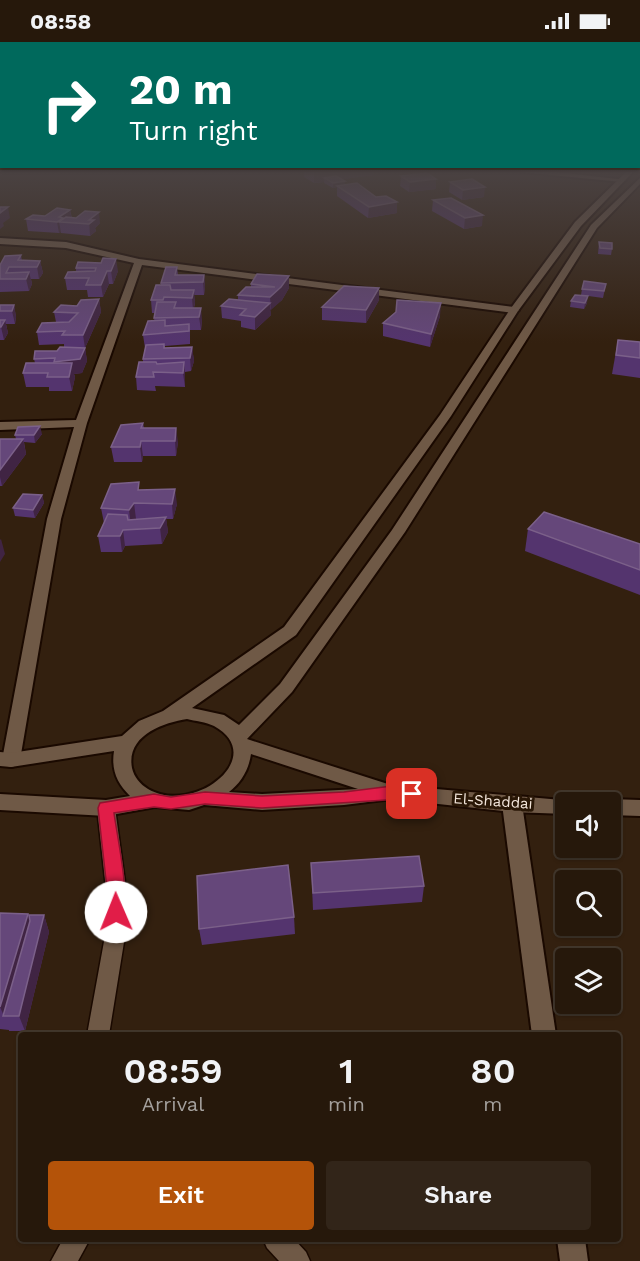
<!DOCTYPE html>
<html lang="en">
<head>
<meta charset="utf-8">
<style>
	:root { --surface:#26180b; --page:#322519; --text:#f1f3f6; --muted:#a4a09d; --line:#42372c; --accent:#b45309 }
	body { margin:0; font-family:"Work Sans",sans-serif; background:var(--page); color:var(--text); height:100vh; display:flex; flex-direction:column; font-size:22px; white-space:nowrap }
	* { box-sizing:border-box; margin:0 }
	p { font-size:20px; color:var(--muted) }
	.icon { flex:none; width:33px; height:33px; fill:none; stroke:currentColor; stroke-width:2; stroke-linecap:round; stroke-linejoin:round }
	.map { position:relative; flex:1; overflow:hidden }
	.drawer { position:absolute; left:18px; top:990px; width:603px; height:210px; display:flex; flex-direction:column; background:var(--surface); border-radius:6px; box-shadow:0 2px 4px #0004,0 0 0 2px var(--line) }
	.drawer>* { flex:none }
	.top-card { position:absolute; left:0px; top:0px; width:640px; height:126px; box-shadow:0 2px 4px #0004,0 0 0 2px var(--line); background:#00695c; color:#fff; overflow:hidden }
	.tools { position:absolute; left:555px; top:750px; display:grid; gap:12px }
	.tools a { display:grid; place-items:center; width:66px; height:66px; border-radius:6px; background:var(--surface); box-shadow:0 2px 4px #0004,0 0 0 2px var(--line); font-size:30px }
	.pin { position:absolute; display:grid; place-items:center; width:51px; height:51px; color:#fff; margin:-26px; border-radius:12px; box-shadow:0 3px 9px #0006 }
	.me { position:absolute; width:66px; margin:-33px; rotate:359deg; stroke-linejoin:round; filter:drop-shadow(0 0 4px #0008) }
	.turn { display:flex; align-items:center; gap:21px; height:126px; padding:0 30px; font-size:27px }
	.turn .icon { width:78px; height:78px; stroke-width:2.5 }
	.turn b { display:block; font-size:42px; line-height:51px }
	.eta { display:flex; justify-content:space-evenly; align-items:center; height:102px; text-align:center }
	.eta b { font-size:36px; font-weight:600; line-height:42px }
	.button { display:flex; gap:12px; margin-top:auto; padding:12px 30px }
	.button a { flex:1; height:69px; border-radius:6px; background:var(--accent); color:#fff; font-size:24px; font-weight:600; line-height:69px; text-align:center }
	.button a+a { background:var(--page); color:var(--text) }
	.status { display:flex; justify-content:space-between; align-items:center; height:42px; padding:0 30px; background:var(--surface); direction:ltr }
	.status svg { height:16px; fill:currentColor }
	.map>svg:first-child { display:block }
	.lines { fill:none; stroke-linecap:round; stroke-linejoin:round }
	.service-casing { stroke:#1a0900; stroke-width:3 }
	.minor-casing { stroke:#1a0900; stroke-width:4 }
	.tertiary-casing { stroke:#1a0900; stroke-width:4 }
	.service { fill:#6f5946; fill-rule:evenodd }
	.minor { fill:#6f5946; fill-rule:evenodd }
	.tertiary { fill:#6f5946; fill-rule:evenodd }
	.wall { fill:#54346e }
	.shaded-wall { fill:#402443 }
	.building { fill:#65477a; stroke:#7b6089; stroke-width:1.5 }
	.route { fill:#e11d48; stroke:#92132f; stroke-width:1.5 }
	.labels { text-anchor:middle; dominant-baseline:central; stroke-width:6; stroke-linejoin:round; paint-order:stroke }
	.street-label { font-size:15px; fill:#f3e6db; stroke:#291706 }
</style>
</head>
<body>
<div class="status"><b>08:58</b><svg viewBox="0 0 49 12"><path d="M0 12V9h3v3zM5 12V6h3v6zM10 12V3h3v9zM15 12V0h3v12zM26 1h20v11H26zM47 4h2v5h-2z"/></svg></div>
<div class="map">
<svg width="640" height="1219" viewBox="0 0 640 1219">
	<rect width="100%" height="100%" fill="#33200f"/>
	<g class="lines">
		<defs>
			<g id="service">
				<polygon points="106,759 112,761 115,766 126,847 125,894 109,993 87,993 105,894 106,847 97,766 100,761"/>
				<polygon points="63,1197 90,1197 78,1219 51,1219"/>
				<polygon points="263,1197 294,1197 306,1210 310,1219 279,1219 267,1206"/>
			</g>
			<g id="minor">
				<polygon points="521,130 556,130 626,138 622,140"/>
				<polygon points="0,196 66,200 139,217 514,265 519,268 514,271 142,223 87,381 61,477 20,718 18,723 11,725 4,723 2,718 47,477 74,385 0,388 0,380 76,378 134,221 66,206 0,202"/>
				<polygon points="512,754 519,757 522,762 556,993 532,993 502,762 505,757"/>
				<polygon points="557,1197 585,1197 588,1219 560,1219"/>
			</g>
			<g id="tertiary">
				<path d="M 626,130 L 633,130 L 581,184 L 518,269 L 451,374 L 296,593 L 192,666 L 224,673 L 239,683 L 280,642 L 392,488 L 591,183 L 640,136 L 640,142 L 597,186 L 405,490 L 292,650 L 247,697 L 391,743 L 573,759 L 574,760 L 566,760 L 566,772 L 512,770 L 392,757 L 344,763 L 262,768 L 204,763 L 189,768 L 155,765 L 106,774 L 0,768 L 0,752 L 106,758 L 130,754 C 117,741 111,728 114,709 L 11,725 L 0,724 L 0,710 L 11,711 L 122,694 L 139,679 L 163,669 L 284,585 L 440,373 L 511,266 L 575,180 ZM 187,677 C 195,679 206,680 214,684 C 269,714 195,774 148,747 C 140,742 134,735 132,726 C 126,694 162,681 187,677 ZM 251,712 L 358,747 L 262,752 L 229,750 C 241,741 249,727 251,712 Z"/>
				<polygon points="610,757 640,758 640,774 610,773 610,760 603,760"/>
			</g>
		</defs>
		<use href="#service" class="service-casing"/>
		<use href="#minor" class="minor-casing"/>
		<use href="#tertiary" class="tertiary-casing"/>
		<use href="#service" class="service"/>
		<use href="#minor" class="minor"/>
		<use href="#tertiary" class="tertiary"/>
	</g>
	<g class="wall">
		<polygon points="304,130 374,130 374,133 342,137 345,139 345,143 397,171 368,176 337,154 337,145 333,146 324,141 324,140 314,141 304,135"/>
		<polygon points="401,134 436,147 409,150 400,144"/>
		<polygon points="450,140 484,155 462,158 449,150"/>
		<polygon points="433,158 482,184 464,187 432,169"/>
		<polygon points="70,168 72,176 100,181 95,186 96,189 90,194 61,191 61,190 59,191 28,189 26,177 45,174"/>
		<polygon points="599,200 612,207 611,213 598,212"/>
		<polygon points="21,213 22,219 40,219 43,231 39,237 31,237 32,242 29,249 0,250 0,223"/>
		<polygon points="78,220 118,229 113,242 109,242 103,255 88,255 87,248 67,248 65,236 76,229 76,226"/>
		<polygon points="177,225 178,233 204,233 205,245 204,253 194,253 195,261 194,266 202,278 201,288 190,288 190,302 165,304 165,306 192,305 194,319 191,329 185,330 185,345 155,344 156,349 137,348 136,335 143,320 143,317 145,306 143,293 154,279 155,271 152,271 151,258 161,243 161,241"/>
		<polygon points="289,234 289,246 282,258 270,268 271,273 255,288 241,285 241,279 222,276 221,264 238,258 238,253 251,245 251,242"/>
		<polygon points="606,242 603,256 581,253 582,247"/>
		<polygon points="99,257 101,270 85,306 87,319 82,331 74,332 75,335 72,349 49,349 49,345 26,345 23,331 35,321 34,317 57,309 64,305 64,302 39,303 37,290 56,280 54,270"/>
		<polygon points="379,258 366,281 322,278 322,265"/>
		<polygon points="571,259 587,261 584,267 570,265"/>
		<polygon points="14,263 16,275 15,282 6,282 8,291 4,298 0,298 0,269"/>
		<polygon points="440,274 430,305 383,294 383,281"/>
		<polygon points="618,298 640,300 640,336 612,332"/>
		<polygon points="143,381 144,386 178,400 176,414 143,414 142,420 114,420 111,405"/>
		<polygon points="42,392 35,401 24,400 26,412 2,444 0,444 0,397 16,397 15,393"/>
		<polygon points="140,448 177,462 173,477 166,477 168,490 162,502 125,504 122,510 101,510 98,494 104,481 101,466"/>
		<polygon points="42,453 44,461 35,476 15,474 13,466"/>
		<polygon points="528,487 640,502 640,553 525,509"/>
		<polygon points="311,821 424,844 422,860 313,868"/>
		<polygon points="0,871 28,872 29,873 44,873 49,890 25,989 9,989 9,988 0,987"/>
		<polygon points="294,875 295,892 202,903 199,887"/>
	</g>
	<g class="shaded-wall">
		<polygon points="319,130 374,130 374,133 330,139 324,136 324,140 314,141 314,131"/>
		<polygon points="436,137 436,147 409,150 410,140"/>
		<polygon points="345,139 345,144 337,144 337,145 333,146 333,141"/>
		<polygon points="485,145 484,155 462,158 463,148"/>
		<polygon points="397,160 397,171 368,176 369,165"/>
		<polygon points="8,165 10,176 3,181 4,184 0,187 0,171"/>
		<polygon points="70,168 72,179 59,180 61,190 59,191 57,180 59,175"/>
		<polygon points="99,170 100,181 95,186 96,189 90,194 89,178"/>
		<polygon points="483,173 482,184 464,187 465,176"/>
		<polygon points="116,217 118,229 113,242 111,229"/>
		<polygon points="40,219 43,231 39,237 37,225"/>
		<polygon points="107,229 109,242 103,255 101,243"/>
		<polygon points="29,230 32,242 29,249 26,237"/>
		<polygon points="204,233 205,245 204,253 203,240"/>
		<polygon points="289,234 289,246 282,258 271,268 270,255"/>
		<polygon points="379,246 379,258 366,281 366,268"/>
		<polygon points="194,248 195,261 193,268 192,256"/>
		<polygon points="588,254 587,261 584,267 585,261"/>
		<polygon points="99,257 101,270 85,306 87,319 82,331 74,332 75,335 72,349 69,335 57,334 54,320 85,306 83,293"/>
		<polygon points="270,261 271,273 255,288 255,275"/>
		<polygon points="441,261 440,274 430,305 431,292"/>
		<polygon points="14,263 16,275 15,282 12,269"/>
		<polygon points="201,266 202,278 201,288 199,275"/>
		<polygon points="5,278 8,291 4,298 1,285"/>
		<polygon points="192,305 194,319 191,329 190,316"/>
		<polygon points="184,320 185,334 185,345 183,331"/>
		<polygon points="40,384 42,392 35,401 34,393"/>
		<polygon points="176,386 178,400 176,414 175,399"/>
		<polygon points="23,397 26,412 2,444 0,435 0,428"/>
		<polygon points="141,399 143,414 142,420 140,405"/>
		<polygon points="175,447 177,462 173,477 172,462"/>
		<polygon points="42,453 44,461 35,476 33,468"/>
		<polygon points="134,461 136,477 131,484 129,468"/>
		<polygon points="166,475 168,490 162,502 160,486"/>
		<polygon points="123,488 125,504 122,510 120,494"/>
		<polygon points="1,497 5,512 0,520 0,498"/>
		<polygon points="28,872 36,895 4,974 0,965"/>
		<polygon points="44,873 49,890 25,989 19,974"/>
	</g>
	<g class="building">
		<polygon points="427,131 436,137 410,140 401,134"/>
		<polygon points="336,134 345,139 333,141 324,136"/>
		<polygon points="472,137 485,145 463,148 450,140"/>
		<polygon points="357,141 376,155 386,154 397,160 369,165 337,144"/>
		<polygon points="451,156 483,173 465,176 433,158"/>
		<polygon points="0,165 8,165 0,171"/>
		<polygon points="57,166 70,168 59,175 63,176 57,180 26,177 33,173 45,174"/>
		<polygon points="85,169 99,170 89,178 94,178 89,182 59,180 66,175 76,176"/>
		<polygon points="599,200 612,201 612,207 600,206"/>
		<polygon points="21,213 18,218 40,219 37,225 9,225 6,231 29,230 26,237 0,237 0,223 5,214"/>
		<polygon points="103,216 116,217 111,229 107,229 101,243 86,243 89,236 65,236 68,230 95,229 96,226 76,226 78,220 101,221"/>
		<polygon points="166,225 177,225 175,233 204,233 203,240 161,241"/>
		<polygon points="257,232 289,234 281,245 270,255 238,253 246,245 275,245 251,242"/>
		<polygon points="584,239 606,242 604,249 582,247"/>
		<polygon points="156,243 170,243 171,248 194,248 192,256 164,255 163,258 151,258"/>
		<polygon points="344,244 379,246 366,268 322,265"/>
		<polygon points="575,253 588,254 585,261 571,259"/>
		<polygon points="99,257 83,293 62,293 65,289 37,290 42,281 69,280 78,271 54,270 61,263 77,264 81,258"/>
		<polygon points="229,257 270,261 255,275 240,273 246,267 221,264"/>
		<polygon points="397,258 441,261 431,292 383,281 396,270"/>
		<polygon points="157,260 176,260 174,266 201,266 199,275 154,276"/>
		<polygon points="0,263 14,263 12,269 0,269"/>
		<polygon points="0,278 5,278 1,285 0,285"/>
		<polygon points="165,278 165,284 189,282 189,289 143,293 148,279"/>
		<polygon points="618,298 640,300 640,316 616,313"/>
		<polygon points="164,302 164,306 192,305 190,316 143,317 146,303"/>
		<polygon points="60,305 85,306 80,317 54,320 55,316 34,317 35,309 57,309"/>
		<polygon points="139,320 156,320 157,322 184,320 183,331 153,330 154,335 136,335"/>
		<polygon points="26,321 72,321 69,335 47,335 48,331 23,331"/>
		<polygon points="143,381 141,386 176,386 175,399 141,399 140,405 111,405 121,383"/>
		<polygon points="40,384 34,393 15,393 18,385"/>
		<polygon points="0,397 23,397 0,428"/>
		<polygon points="139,440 138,448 175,447 172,462 134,461 129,468 101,466 111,442"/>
		<polygon points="23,452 42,453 33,468 13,466"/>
		<polygon points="544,470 640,502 640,528 528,487"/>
		<polygon points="108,472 127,473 128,478 166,475 160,486 123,488 120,494 98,494"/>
		<polygon points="419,814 424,844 313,851 311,821"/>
		<polygon points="288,823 294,875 199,887 197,834"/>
		<polygon points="0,871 28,872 0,965"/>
		<polygon points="29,873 44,873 19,974 3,974 30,879"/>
	</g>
	<linearGradient id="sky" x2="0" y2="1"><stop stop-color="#1c1208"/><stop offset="0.43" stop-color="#4a4242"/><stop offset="1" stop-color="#4a4242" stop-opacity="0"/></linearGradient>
	<rect width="640" height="301" fill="url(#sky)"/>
	<path class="route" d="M 392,744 L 417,748 L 420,752 L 417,756 L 262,766 L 205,762 L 171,767 L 154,765 L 114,771 C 117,794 131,857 122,876 L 116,878 L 109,876 L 107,870 L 107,847 L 98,766 L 100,761 L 154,752 L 171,755 L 205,750 L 262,754 L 344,750 Z"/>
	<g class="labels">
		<g class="street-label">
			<text transform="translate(493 759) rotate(4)">El-Shaddai</text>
		</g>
	</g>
</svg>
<div class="tools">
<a><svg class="icon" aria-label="sound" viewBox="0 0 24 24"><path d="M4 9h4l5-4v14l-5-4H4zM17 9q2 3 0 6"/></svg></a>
<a><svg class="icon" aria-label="search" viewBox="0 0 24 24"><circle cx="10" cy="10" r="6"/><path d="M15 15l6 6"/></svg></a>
<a><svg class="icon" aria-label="layers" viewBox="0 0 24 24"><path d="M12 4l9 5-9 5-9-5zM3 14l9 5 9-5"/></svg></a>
</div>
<div class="pin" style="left:412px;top:752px;background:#d93025"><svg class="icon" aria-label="arrive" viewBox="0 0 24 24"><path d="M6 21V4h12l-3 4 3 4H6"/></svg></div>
<svg class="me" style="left:116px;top:870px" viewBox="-20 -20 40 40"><circle r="19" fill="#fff"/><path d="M0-13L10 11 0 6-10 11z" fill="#e11d48"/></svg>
<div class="top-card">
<div class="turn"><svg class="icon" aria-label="right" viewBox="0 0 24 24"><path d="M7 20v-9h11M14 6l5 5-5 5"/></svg><div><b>20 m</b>Turn right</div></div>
</div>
<section class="drawer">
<div class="eta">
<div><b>08:59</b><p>Arrival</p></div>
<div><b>1</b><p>min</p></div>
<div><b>80</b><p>m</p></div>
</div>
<div class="button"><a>Exit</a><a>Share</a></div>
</section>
</div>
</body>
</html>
